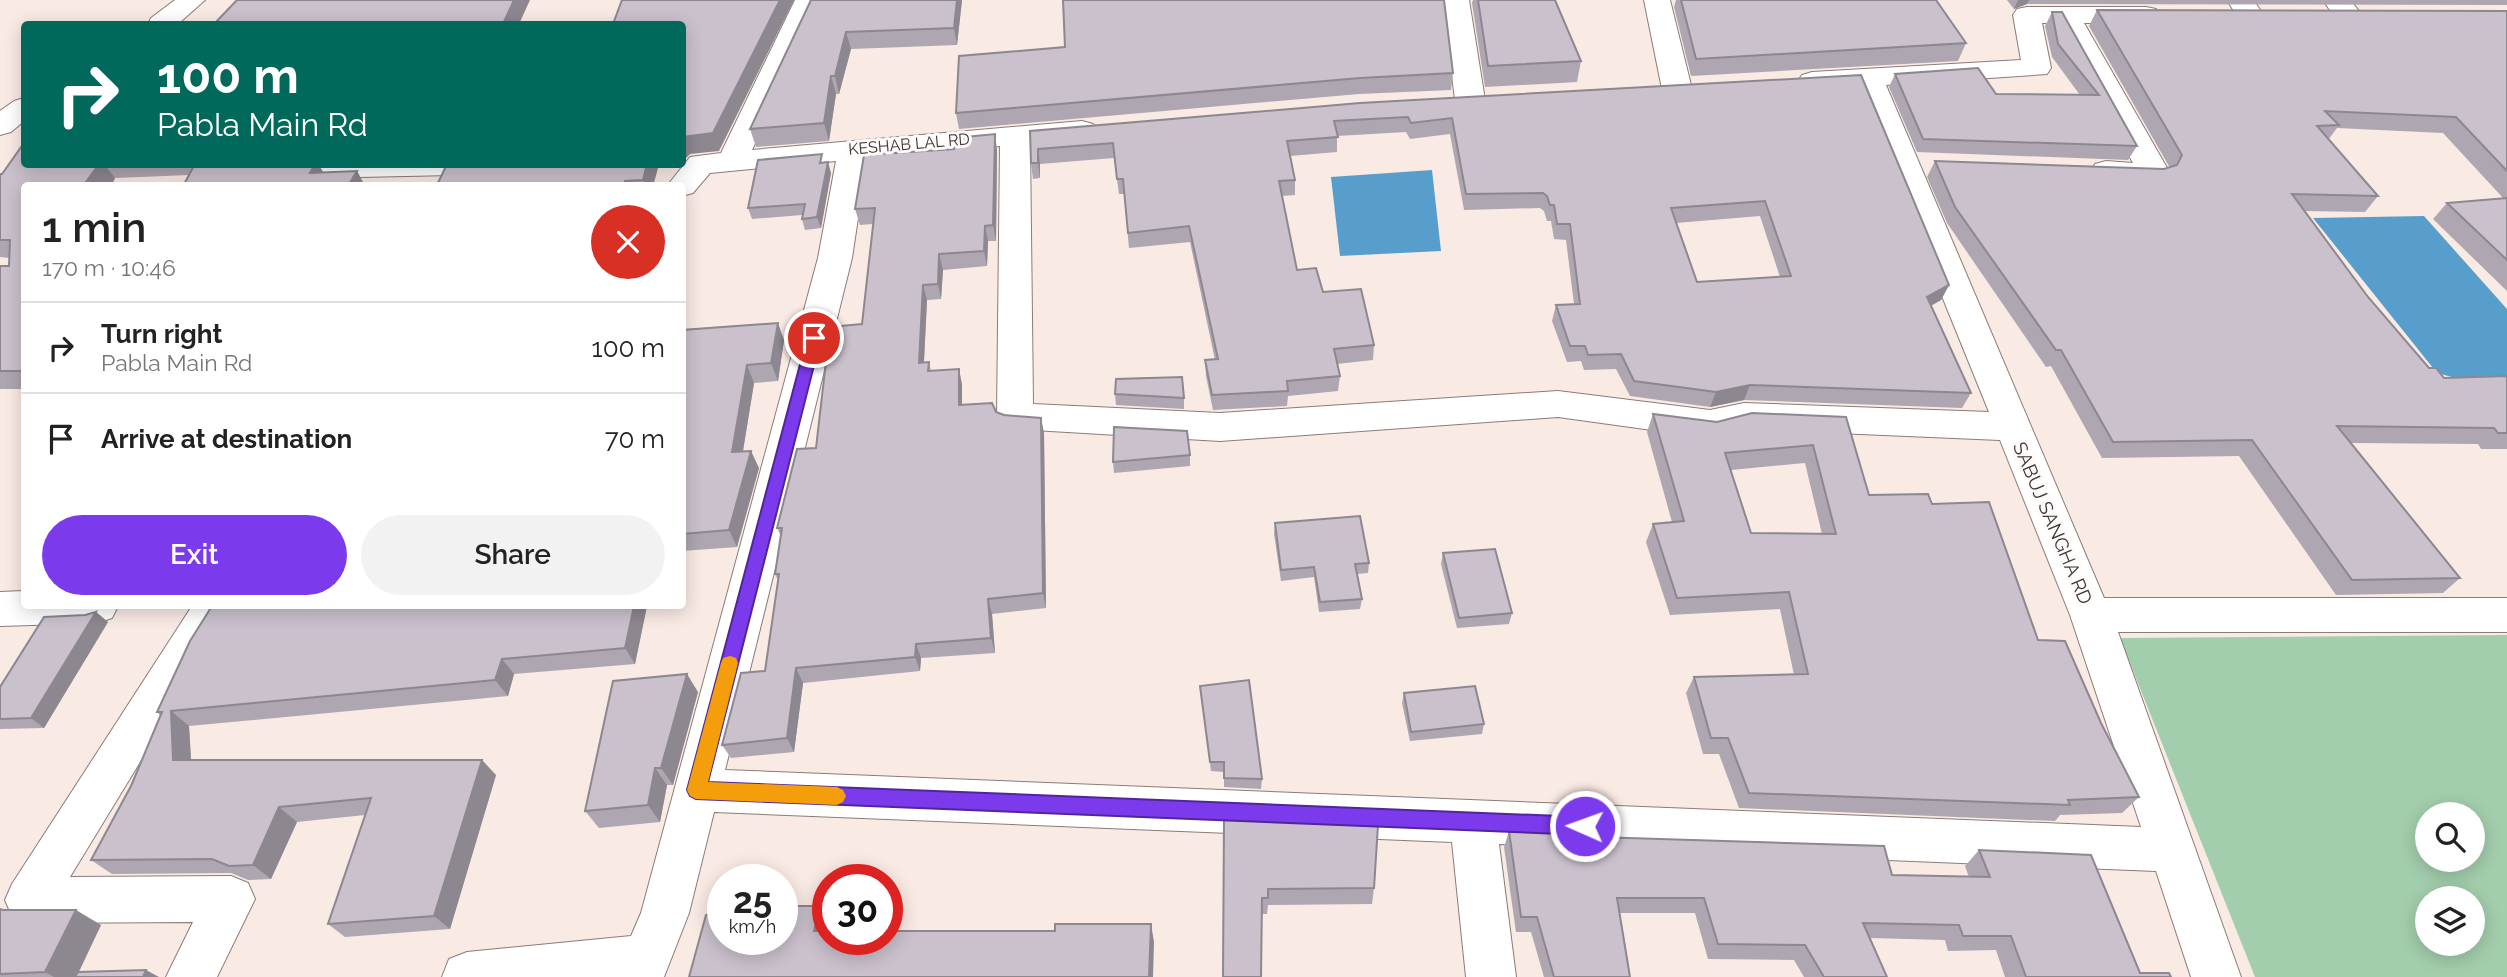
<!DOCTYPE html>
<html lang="en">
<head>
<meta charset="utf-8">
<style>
	:root { --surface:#fff; --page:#f2f2f2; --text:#222; --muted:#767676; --line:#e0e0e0; --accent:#7c3aed }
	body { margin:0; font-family:Raleway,sans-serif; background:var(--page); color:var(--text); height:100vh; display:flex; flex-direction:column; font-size:26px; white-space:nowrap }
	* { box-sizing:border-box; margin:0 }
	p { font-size:23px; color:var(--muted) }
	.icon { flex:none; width:38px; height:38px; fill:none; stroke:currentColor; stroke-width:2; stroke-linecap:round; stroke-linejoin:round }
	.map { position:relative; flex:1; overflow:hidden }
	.details { position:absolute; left:21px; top:182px; width:665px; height:427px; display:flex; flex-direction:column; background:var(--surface); border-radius:7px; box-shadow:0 4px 18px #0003 }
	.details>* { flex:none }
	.guide { position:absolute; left:21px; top:21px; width:665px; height:147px; border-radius:7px; box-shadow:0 4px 18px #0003; background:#00695c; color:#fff; overflow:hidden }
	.buttons { position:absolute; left:2415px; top:802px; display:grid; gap:14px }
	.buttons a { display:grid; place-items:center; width:70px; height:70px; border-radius:50%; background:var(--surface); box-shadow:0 4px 18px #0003; font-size:35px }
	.speed { position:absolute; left:707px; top:864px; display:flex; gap:14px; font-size:35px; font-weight:700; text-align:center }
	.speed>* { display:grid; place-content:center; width:91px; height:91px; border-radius:50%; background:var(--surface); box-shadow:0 4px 18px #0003; line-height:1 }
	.speed small { font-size:18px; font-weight:400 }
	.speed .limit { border:10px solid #d22; background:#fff; color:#111 }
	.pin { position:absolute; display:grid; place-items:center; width:60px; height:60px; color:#fff; margin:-30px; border:4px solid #fff; border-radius:50%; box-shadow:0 2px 7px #0007 }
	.me { position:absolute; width:77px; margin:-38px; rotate:272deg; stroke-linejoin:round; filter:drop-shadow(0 0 5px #0008) }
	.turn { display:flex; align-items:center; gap:24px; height:147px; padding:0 21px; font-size:32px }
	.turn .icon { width:91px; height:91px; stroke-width:2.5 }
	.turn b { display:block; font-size:49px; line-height:60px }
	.round { display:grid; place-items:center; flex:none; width:74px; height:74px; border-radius:37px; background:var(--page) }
	.headline { display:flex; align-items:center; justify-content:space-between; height:119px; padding:0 21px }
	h1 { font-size:42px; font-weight:600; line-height:52px }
	.button { display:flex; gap:14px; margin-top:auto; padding:14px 21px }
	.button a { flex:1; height:80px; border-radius:42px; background:var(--accent); color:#fff; font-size:28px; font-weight:600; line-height:80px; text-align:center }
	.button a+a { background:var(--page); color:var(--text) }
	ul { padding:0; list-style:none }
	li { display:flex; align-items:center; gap:21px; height:91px; padding:0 21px; border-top:2px solid var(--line) }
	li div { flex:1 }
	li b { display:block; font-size:26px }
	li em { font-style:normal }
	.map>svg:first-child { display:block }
	.green { fill:#a3cead; fill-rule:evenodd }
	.water { fill:#589ecd }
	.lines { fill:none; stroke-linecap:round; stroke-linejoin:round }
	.minor-casing { stroke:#8a7c77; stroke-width:2 }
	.primary-casing { stroke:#8a7c77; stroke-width:2 }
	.minor { fill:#fff; fill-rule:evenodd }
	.primary { fill:#fff; fill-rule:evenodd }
	.wall { fill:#aea6b0; fill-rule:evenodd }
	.shaded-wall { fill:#8d8790 }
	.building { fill:#cac1cd; stroke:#8d8790; stroke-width:2; fill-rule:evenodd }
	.route { fill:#7c3aed; stroke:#51269a; stroke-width:2 }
	.slow { fill:#f59e0b }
	.labels { text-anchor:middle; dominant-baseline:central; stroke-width:6; stroke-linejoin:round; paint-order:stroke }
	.far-street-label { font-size:16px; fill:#3b3533; stroke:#fdfaf9 }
	.street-label { font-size:19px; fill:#3b3533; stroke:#fdfaf9 }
</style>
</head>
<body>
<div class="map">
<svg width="2507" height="977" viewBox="0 0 2507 977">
	<rect width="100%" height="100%" fill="#faeae4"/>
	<path class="green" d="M 2507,635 L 2507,977 L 2255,977 L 2120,638 ZM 2427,814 L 2473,814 L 2473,859 L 2427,859 ZM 2427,898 L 2473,898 L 2473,943 L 2427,943 Z"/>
	<g class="water">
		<polygon points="1432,170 1441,251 1340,256 1331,177"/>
		<polygon points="2424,216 2507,309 2507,383 2474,383 2437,373 2313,218"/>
	</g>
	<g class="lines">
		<defs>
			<g id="minor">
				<path d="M 795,0 L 821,0 L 752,150 L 1082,121 L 1093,124 L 1097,130 L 1093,136 L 1030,144 L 1033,404 L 1220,413 L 1558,391 L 1710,410 L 1744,403 L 1989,412 L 1857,87 L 1812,90 L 1802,87 L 1798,81 L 1802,75 L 1812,72 L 2021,60 L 2013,15 L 2017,9 L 2027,7 L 2146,7 L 2156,9 L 2160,15 L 2156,21 L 2146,23 L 2084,23 L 2170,173 L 2165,180 L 2154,183 L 2095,178 L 2091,171 L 2095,164 L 2106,161 L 2133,163 L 2057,23 L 2042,23 L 2051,68 L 2047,74 L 1886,85 L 2104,598 L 2507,598 L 2507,632 L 2118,632 L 2241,977 L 2191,977 L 2156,871 L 1499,844 L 1516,977 L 1466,977 L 1452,842 L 714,812 L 689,913 L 664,977 L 442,977 L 449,959 L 467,952 L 631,936 L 641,913 L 818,258 L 836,161 L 710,173 L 693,193 L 682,196 L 682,186 L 667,186 L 690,157 L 721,153 ZM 1000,146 L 997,416 L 1002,426 L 1015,429 L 1220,441 L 1558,417 L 1710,438 L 1744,429 L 2000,440 L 2070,615 L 2141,827 L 725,770 L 852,258 L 867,158 Z"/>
				<polygon points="1443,0 1469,0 1485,100 1480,106 1470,109 1460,106 1455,100"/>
				<polygon points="1644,0 1670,0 1692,89 1687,95 1677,98 1667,95 1662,89"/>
				<polygon points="2227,0 2253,0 2264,15 2260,21 2250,23 2240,21"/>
				<path d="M 2323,0 L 2350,0 L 2363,16 L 2359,22 C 2340,27 2333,15 2323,0 Z"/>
				<polygon points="255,164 559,164 555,171 544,173 267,179 256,176 252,169"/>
				<polygon points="24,591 24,606 118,606 112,618 97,623 0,626 0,592"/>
				<polygon points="192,606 235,606 70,877 231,876 248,883 255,899 217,977 166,977 193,922 29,923 12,916 5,900 12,884"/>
			</g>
			<g id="primary">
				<polygon points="175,0 205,0 178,24 148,24 151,18"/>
				<polygon points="24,98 24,121 11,132 0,135 0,111 14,101"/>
			</g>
		</defs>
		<use href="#minor" class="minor-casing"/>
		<use href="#primary" class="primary-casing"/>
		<use href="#minor" class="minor"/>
		<use href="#primary" class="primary"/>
	</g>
	<g class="wall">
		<polygon points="811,0 962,0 957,45 851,49 839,94 836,94 829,141 756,147 750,129"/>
		<polygon points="1473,0 1555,0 1581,61 1577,82 1485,87 1472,3"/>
		<polygon points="1676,0 1936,0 1966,43 1958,61 1691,76 1674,7"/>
		<polygon points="2007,0 2507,0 2507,5 2027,4 2014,9"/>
		<polygon points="2097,10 2507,11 2507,291 2433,219 2447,203 2504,199 2443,133 2337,128 2328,140 2378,196 2365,212 2305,211 2368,297 2429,368 2444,378 2507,376 2507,449 2481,449 2478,444 2351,443 2460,578 2443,593 2336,595 2239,456 2102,458 2051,366 2046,367 1947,223 1927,177 1935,161 2164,169 2170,168 2089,26"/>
		<polygon points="2052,12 2137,146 2128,160 1917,152 1889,87 1895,74 1996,94 2080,95 2052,57 2045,26"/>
		<polygon points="959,56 1453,73 1451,90 1359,94 959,129 956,113"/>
		<path d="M 1861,75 L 1949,285 L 1941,300 L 1931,306 L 1971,393 L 1962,408 L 1744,400 L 1710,407 L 1630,396 L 1616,369 L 1584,370 L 1581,361 L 1567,362 L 1552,321 L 1556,305 L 1574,304 L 1566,240 L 1554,239 L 1551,221 L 1547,221 L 1544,211 L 1540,208 L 1464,210 L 1450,134 L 1410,139 L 1406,132 L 1337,136 L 1337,152 L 1290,156 L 1295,180 L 1295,195 L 1282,196 L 1297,270 L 1323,292 L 1374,345 L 1373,360 L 1337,364 L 1340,376 L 1338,391 L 1288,396 L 1287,406 L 1213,410 L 1206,376 L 1205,360 L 1215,360 L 1190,242 L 1129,248 L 1124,194 L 1119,194 L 1114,158 L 1040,164 L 1040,178 L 1033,179 L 1031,163 L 1030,131 ZM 1760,216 L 1780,277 L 1697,282 L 1676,223 Z"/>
		<polygon points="997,150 996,241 988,241 987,266 943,270 941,299 927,300 924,363 929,362 931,371 959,369 962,385 962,405 996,412 1044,433 1046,608 992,614 995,653 921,658 920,671 803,683 794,752 731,758 722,745 765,671 778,580 775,574 781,536 777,528 816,448 862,324 873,224 860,225 855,209"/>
		<polygon points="824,163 831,173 821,228 805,230 802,219 802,215 752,219 748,208"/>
		<polygon points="24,164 318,164 323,172 357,171 365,186 189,175 115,178 111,186 24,186 24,389 0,389 0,266 9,266 10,258 0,257 0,174"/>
		<polygon points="659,164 653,186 381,186 437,185"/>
		<polygon points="682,330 784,340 778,381 754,383 743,451 759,468 737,547 682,551"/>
		<polygon points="1115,394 1184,398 1184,409 1116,405"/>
		<path d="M 1653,414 L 1717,422 L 1846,417 L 1869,495 L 1932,504 L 2101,723 L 2139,797 L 2122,813 L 2060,815 L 2055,821 L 1739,808 L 1719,754 L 1703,754 L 1686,693 L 1694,677 L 1794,675 L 1780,609 L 1670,615 L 1646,542 L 1653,524 L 1672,522 L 1647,432 ZM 1805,463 L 1822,534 L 1751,533 L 1731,470 Z"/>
		<polygon points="1190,455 1190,466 1114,473 1113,462"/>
		<polygon points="1275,523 1369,563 1368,573 1357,574 1362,599 1360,609 1319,612 1314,577 1281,581 1274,534"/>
		<polygon points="1443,553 1512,613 1509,624 1457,628 1441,564"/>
		<polygon points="212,606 647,606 635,664 514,674 508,696 189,726 191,760 496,775 450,929 345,937 328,924 365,815 297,822 271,879 248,880 231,873 112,874 91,860 131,786 160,715 157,712"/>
		<polygon points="96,612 108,622 44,728 0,729 0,687 85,615"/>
		<polygon points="1200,686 1262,779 1261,789 1224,787 1224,772 1211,771"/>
		<polygon points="698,692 673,785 667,785 660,822 599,828 585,811"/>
		<polygon points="1404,693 1484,724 1482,734 1410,741 1402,703"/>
		<polygon points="1224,819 1374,888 1372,904 1268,905 1267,914 1262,914"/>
		<polygon points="1509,831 1564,836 1892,875 1969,877 1965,866 1979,850 2140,973 2171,977 2005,977 1996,950 1948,951 1945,940 1870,938 1887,977 1804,977 1794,960 1708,959 1695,913 1620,913 1630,977 1544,977 1531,932 1516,932 1504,847"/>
		<polygon points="0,909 101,925 79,972 159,977 0,977"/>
	</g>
	<g class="shaded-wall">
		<polygon points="514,0 530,0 519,24 503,24"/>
		<polygon points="780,0 794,0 719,151 690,154 685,159 682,152 682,137"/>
		<polygon points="957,0 962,0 957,45 954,28"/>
		<polygon points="2018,0 2029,0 2027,4 2014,9"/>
		<polygon points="846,32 851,49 839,94 835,76"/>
		<polygon points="831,76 836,94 829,141 824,123"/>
		<polygon points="995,134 997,150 996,241 993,225"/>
		<polygon points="1038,149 1040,164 1040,178 1038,163"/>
		<polygon points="828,162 831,173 821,228 817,217"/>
		<polygon points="99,164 104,164 115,178 111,186 83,186"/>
		<polygon points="315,164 318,164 328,180 310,173"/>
		<polygon points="647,164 659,164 653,186 645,186 643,180"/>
		<polygon points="357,171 365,186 348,186"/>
		<polygon points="985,226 988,241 987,266 984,251"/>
		<polygon points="939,254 943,270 941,299 938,284"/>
		<polygon points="923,285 927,300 923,379 919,363"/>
		<polygon points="1949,285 1941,300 1919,312 1927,297"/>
		<polygon points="778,323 784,340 778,381 771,363"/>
		<polygon points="747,365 754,383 740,469 732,452"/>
		<polygon points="959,369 962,385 962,421 959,405"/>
		<polygon points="1750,385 1744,400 1710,407 1716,392"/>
		<polygon points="1041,418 1044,433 1046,608 1043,593"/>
		<polygon points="751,451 759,468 737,547 729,530"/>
		<polygon points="988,599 992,614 995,653 991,638"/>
		<polygon points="634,606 647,606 635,664 625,648"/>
		<polygon points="96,612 108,622 44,728 31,718"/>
		<polygon points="916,644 921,658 920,671 915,657"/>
		<polygon points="502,659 514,674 508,696 495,680"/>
		<polygon points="796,668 803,683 794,752 787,738"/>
		<polygon points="687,674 698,692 673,785 661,768"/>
		<polygon points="171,711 189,726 192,775 173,760"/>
		<polygon points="482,760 496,775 450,929 434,916"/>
		<polygon points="655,768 667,785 660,822 648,805"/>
		<polygon points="279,807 297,822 271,879 253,865"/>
		<polygon points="820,906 828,919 828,937 814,931"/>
		<polygon points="76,910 101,925 76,977 54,977 45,972"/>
		<polygon points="1151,924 1154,942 1153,977 1149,977"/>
		<polygon points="146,970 159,977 143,977"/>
	</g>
	<g class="building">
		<polygon points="237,0 514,0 503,24 214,24"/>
		<polygon points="622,0 780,0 713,133 682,137 682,24 613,24"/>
		<polygon points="811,0 957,0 954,28 846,32 835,76 831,76 824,123 750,129"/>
		<polygon points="1063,0 1444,0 1453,73 1360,78 956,113 959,56 1065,47"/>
		<polygon points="1478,0 1555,0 1581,61 1488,66"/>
		<polygon points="1681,0 1936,0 1966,43 1696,59"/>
		<polygon points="2097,10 2507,11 2507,171 2456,117 2325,111 2339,125 2317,126 2378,196 2292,194 2368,297 2429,368 2436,368 2444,378 2507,376 2507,433 2498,433 2494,428 2337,426 2460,578 2352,580 2252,440 2113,442 2061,350 2056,350 1955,207 1935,161 2164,169 2177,165 2182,155"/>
		<polygon points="2052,12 2062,12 2137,146 1923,139 1895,74 1978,68 1996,94 2099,95 2058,44"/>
		<path d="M 1861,75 L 1949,285 L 1927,297 L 1971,393 L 1750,385 L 1716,392 L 1634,381 L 1621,354 L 1588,355 L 1585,346 L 1570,346 L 1556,305 L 1580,304 L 1570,224 L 1557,224 L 1554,205 L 1550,205 L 1547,196 L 1543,193 L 1466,194 L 1452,118 L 1411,123 L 1408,117 L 1334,121 L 1338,137 L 1287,141 L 1295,180 L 1279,181 L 1297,270 L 1316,268 L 1323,292 L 1361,289 L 1374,345 L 1334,349 L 1340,376 L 1287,381 L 1288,391 L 1212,395 L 1205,360 L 1218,359 L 1189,226 L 1128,233 L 1123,179 L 1117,179 L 1113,143 L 1038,149 L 1038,163 L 1031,163 L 1030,131 L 1360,103 ZM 1765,201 L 1791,276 L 1697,282 L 1671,208 Z"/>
		<polygon points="995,134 993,225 985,226 984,251 939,254 938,284 923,285 919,363 929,362 928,371 959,369 959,405 992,403 996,412 1004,415 1041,418 1043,593 988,599 991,638 916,644 915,657 796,668 787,738 722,745 741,673 765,671 779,574 775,574 782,528 777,528 797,449 816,448 830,327 862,324 875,208 855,209 864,155 954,149 955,138"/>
		<polygon points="24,143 24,164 99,164 83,186 24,186 24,371 0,371 0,266 9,266 10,240 0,240 0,174 2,174"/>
		<polygon points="822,154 820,163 828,162 817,217 802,219 805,204 748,208 758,160"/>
		<polygon points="195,164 315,164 310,173 357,171 348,186 183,186"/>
		<polygon points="447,164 647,164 643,180 625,181 624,186 381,186 437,185"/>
		<polygon points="2507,198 2507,260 2447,203"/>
		<polygon points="778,323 771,363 747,365 732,452 751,451 729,530 682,534 682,330"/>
		<polygon points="1182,377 1184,398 1115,394 1116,379"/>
		<path d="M 1752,413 L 1846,417 L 1869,495 L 1928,494 L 1932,504 L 1989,502 L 2038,640 L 2065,641 L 2101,723 L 2139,797 L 2068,800 L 2070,805 L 1749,793 L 1728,738 L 1711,738 L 1694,677 L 1808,674 L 1789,592 L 1677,598 L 1653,524 L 1684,521 L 1653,414 L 1717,422 ZM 1813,445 L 1836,534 L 1751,533 L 1725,453 Z"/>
		<polygon points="1114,427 1187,431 1190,455 1113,462"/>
		<polygon points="1360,516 1369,563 1355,564 1362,599 1320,602 1314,567 1281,570 1275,523"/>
		<polygon points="1495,549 1512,613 1459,618 1443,553"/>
		<polygon points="212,606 634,606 625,648 502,659 495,680 171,711 173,760 482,760 434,916 328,924 371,798 279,807 253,865 229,866 212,859 91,860 131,786 162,712 157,712 190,641"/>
		<polygon points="96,612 31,718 0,719 0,687 44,617 85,615"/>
		<polygon points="687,674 661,768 655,768 648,805 585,811 613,681"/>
		<polygon points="1249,680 1262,779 1224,778 1224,762 1210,762 1200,686"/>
		<polygon points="1475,686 1484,724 1411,732 1404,693"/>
		<polygon points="1224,819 1378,825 1374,888 1268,889 1268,898 1262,898 1261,977 1223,977"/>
		<polygon points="1509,831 1563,833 1564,836 1884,846 1892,875 1990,877 1979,850 2091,855 2140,973 2169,973 2171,977 2026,977 2011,936 1963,936 1959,925 1863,923 1887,977 1824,977 1805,945 1718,944 1704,898 1617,898 1630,977 1554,977 1537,917 1521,917"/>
		<polygon points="782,906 820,906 814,931 828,931 828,940 887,940 887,931 1055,931 1055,924 1151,924 1149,977 689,977 706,915 723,915 723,940 782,940"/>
		<polygon points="0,909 3,910 76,910 45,972 0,974"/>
		<polygon points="146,970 143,977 75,977 78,972"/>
	</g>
	<polygon class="route" points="814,333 821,338 708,782 1585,817 1592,820 1595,826 1592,833 1585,835 696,799 690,796 687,790 807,338"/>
	<polygon class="slow" points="730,656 736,658 738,663 708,782 837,787 843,790 846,796 843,802 837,805 696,799 690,796 687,790 721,663 723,658"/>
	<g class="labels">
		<g class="far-street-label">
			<text transform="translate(909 144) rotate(-5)">KESHAB LAL RD</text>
		</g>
		<g class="street-label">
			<text transform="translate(2053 523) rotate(67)">SABUJ SANGHA RD</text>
		</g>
	</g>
</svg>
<div class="buttons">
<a><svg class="icon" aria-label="search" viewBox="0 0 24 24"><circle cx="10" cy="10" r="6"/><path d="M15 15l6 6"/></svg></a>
<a><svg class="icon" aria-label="layers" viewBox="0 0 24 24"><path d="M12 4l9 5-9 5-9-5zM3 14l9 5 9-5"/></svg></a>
</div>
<div class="speed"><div>25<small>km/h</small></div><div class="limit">30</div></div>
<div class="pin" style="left:814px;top:338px;background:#d93025"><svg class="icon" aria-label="arrive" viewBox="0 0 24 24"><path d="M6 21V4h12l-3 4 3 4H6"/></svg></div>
<svg class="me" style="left:1585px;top:826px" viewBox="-20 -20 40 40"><circle r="17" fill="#7c3aed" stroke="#fff" stroke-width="3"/><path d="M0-11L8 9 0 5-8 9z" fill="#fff"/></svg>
<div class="guide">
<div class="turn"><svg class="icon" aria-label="right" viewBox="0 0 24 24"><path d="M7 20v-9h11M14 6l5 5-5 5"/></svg><div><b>100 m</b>Pabla Main Rd</div></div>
</div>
<section class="details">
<div class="headline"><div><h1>1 min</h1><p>170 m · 10:46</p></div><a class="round" style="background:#d93025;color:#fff"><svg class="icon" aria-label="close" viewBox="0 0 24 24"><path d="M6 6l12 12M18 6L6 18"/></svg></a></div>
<ul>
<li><svg class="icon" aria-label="right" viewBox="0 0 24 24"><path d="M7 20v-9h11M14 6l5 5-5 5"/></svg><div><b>Turn right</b><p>Pabla Main Rd</p></div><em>100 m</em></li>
<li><svg class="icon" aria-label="arrive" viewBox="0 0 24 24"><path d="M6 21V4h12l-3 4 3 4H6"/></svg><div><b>Arrive at destination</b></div><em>70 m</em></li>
</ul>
<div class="button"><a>Exit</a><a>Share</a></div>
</section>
</div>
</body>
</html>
